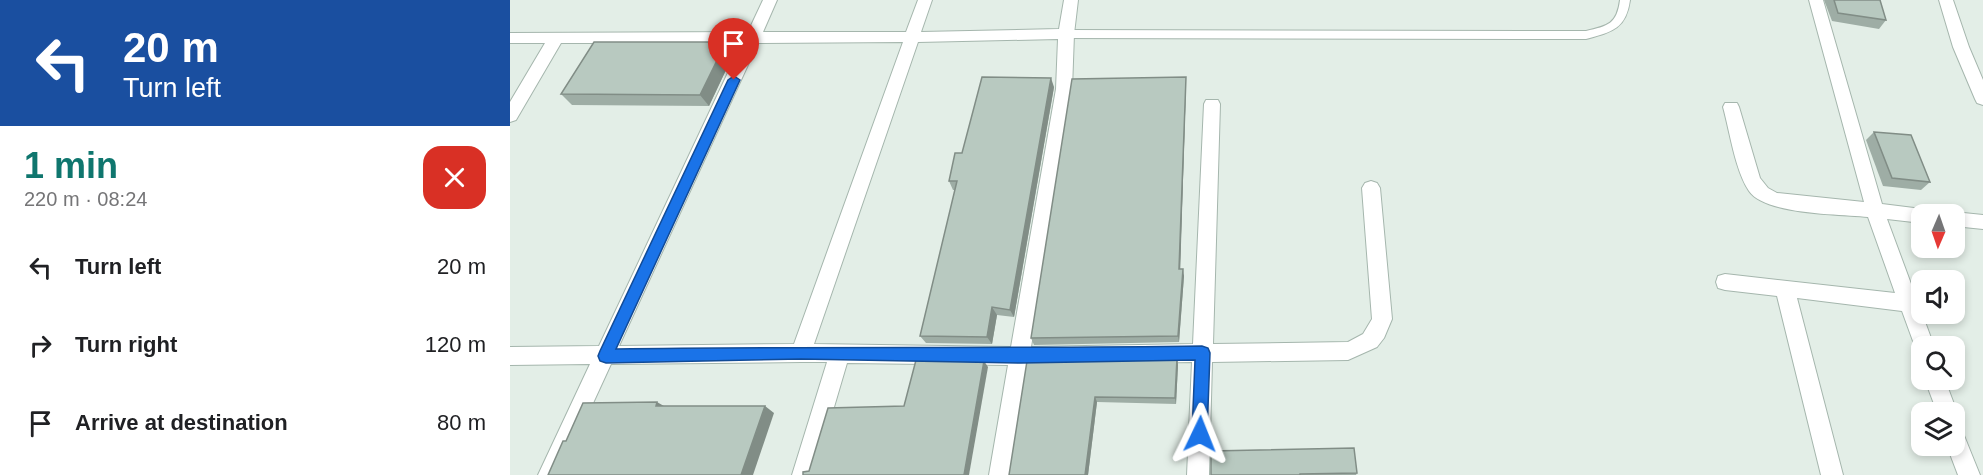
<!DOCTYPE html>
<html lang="en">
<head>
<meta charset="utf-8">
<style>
	:root { --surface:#fff; --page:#f2f2f2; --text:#202124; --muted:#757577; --accent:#0f766e }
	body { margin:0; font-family:Helvetica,sans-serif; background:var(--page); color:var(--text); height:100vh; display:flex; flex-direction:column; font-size:22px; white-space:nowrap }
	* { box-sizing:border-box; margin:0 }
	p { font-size:20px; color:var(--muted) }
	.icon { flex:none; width:33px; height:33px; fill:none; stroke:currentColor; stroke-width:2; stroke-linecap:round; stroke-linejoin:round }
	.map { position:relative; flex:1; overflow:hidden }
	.drawer { display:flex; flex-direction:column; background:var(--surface); width:510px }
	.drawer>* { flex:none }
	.top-card { background:#1a4fa0; color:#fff; overflow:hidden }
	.needle { width:39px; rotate:182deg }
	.fabs { position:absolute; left:1401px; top:204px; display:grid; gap:12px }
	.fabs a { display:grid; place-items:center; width:54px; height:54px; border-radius:12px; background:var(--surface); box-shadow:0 3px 9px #0003; font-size:30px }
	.pin { position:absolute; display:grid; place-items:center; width:51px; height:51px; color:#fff; margin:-62px -26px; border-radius:50% 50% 50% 0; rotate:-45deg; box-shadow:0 0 6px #0007 }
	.pin .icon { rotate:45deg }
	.me { position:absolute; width:66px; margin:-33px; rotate:2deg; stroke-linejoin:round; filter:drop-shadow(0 0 4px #0008) }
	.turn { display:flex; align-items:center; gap:21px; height:126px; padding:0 24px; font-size:27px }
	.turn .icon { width:78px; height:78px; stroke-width:2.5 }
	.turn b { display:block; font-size:42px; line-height:51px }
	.round { display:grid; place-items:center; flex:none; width:63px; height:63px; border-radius:18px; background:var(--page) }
	.overview { display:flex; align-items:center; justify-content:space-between; height:102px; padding:0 24px }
	h1 { font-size:36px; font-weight:700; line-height:45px; color:var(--accent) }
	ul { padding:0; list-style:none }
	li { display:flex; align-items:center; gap:18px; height:78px; padding:0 24px }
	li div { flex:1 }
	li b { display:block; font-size:22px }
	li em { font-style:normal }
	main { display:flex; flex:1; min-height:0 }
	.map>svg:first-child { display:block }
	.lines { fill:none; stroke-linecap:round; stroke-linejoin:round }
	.service-casing { stroke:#a5b6ad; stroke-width:2 }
	.minor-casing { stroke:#a5b6ad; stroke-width:2 }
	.service { fill:#fff; fill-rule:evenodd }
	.minor { fill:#fff; fill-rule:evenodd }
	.wall { fill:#9eada5 }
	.shaded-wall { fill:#818d86 }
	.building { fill:#b8c9c0; stroke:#818d86; stroke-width:1.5 }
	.route { fill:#1a73e8; stroke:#114b97; stroke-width:1.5 }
</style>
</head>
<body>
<main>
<section class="drawer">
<div class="top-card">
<div class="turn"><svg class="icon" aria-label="left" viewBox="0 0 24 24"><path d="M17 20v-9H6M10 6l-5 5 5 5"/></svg><div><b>20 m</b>Turn left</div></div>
</div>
<div class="overview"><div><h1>1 min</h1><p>220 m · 08:24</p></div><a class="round" style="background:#d93025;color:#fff"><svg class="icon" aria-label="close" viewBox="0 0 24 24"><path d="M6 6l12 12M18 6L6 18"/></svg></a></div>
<ul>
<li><svg class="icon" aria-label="left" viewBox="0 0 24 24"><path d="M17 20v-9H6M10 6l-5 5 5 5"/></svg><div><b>Turn left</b></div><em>20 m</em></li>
<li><svg class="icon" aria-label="right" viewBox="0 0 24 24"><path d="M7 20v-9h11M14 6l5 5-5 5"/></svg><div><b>Turn right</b></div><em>120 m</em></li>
<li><svg class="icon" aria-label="arrive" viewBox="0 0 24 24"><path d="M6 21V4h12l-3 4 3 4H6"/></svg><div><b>Arrive at destination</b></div><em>80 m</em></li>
</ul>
</section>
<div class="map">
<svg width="1473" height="475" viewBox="0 0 1473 475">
	<rect width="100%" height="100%" fill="#e3eee7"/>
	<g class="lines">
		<defs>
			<path id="service" d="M 1110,0 L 1120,0 C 1116,29 1102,32 1076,39 L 556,38 L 551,34 L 556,30 L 1076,31 C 1098,26 1107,24 1110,0 Z"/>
			<g id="minor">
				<path d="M 253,0 L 267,0 L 253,32 L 396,32 L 408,0 L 422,0 L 411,32 L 549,29 L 554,0 L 568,0 L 564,34 L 562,89 L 521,347 L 683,344 L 694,104 L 696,100 L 708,100 L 710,104 L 703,344 L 838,342 L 853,334 L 862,319 L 852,188 L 855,183 L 861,181 L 867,183 L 870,188 L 882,319 L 874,338 L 867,347 L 838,360 L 702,362 L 699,475 L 677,475 L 682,362 L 518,365 L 501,475 L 479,475 L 498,365 L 337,363 L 304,475 L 282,475 L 317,362 L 291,362 L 101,364 L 50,475 L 28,475 L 80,364 L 0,365 L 0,347 L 89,346 L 232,43 L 51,43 L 6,120 L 0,122 L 0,102 L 35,43 L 0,43 L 0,33 L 238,32 ZM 548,39 L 546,89 L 501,347 L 304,344 L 408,42 ZM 393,42 L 284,344 L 109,346 L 248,43 Z"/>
				<path d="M 1299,0 L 1313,0 L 1372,204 L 1412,209 L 1418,211 L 1420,214 L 1412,214 L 1412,223 L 1377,219 L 1424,346 L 1412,346 L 1412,354 L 1407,352 L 1392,311 L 1287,298 L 1333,475 L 1311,475 L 1267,296 L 1215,290 L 1208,288 L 1206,282 L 1208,276 L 1215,274 L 1385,293 L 1358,217 C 1331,214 1255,215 1239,191 C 1225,170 1220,132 1213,107 L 1215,103 L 1227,103 L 1229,107 L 1250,178 L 1258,188 L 1267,193 L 1354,202 Z"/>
				<polygon points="1429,0 1443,0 1459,47 1473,80 1473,105 1467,103 1465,99 1443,47"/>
				<polygon points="1444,212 1473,215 1473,229 1444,226 1444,214 1437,214"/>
				<polygon points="1415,380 1435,380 1447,412 1444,418 1444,412 1427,412"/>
				<polygon points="1444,425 1451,428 1470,475 1448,475 1437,446 1444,446"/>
			</g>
		</defs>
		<use href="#service" class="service-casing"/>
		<use href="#minor" class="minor-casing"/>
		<use href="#service" class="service"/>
		<use href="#minor" class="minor"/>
	</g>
	<g class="wall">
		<polygon points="1314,0 1370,0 1376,20 1369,29 1322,21"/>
		<polygon points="224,53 199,106 62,105 51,94"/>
		<polygon points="676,85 670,269 674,276 669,342 524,345 521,338"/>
		<polygon points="544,87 504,317 487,315 482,344 416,343 410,336 445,190 443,190 439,181 452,153"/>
		<polygon points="1364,132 1420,182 1411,190 1373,186 1356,140"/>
		<polygon points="667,358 668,365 666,404 587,402 578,475 499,475 517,361"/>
		<polygon points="847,473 846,475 701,475"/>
	</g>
	<g class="shaded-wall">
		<polygon points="216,42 224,53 199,106 190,95"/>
		<polygon points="676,77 676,85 670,276 669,269"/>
		<polygon points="541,78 544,87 504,317 500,310"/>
		<polygon points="673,269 674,276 669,342 668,336"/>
		<polygon points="482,307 487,315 482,344 477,337"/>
		<polygon points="667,358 668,365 666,404 665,398"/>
		<polygon points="474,361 478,367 459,475 454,475"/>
		<polygon points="585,397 587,402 578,475 575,475"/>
		<polygon points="147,402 159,409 146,406"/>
		<polygon points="255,406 264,413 243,475 231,475"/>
	</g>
	<g class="building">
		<polygon points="1324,0 1370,0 1376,20 1328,13"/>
		<polygon points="84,42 216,42 190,95 51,94"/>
		<polygon points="472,77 541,78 500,310 482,307 477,337 410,336 447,181 439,181 445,153 452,153"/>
		<polygon points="676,77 669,269 673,269 668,336 521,338 562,79"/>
		<polygon points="1364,132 1401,135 1420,182 1382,178"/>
		<polygon points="667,358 665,398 585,397 575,475 499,475 517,361"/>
		<polygon points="406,360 474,361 454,475 293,475 293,472 299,471 318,408 394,406"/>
		<polygon points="147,402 146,406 255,406 231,475 38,475 53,441 56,441 73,403"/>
		<polygon points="844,448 847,473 790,474 790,475 701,475 701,451"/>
	</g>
	<path class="route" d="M 224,76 L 230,80 L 106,349 C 302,346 497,349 692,346 L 698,348 L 700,353 L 697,434 L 695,440 L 690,442 L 684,440 L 682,434 L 685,360 L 511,363 L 291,359 L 96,363 L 90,361 L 88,356 L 90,351 L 218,80 Z"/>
</svg>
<div class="fabs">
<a><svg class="needle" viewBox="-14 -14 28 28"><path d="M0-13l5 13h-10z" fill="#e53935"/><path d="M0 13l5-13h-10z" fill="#757577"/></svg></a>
<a><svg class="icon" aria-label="sound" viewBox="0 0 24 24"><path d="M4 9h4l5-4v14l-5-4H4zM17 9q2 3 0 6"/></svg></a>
<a><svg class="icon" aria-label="search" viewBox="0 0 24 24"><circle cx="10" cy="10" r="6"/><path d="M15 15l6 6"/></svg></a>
<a><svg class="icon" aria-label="layers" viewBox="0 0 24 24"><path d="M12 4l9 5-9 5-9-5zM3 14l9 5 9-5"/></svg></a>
</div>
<div class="pin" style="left:224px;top:80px;background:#d93025"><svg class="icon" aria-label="arrive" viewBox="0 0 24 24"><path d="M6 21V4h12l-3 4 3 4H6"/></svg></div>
<svg class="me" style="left:690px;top:434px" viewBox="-20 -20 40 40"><path d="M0-17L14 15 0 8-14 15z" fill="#1a73e8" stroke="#fff" stroke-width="4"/></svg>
</div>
</main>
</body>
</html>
